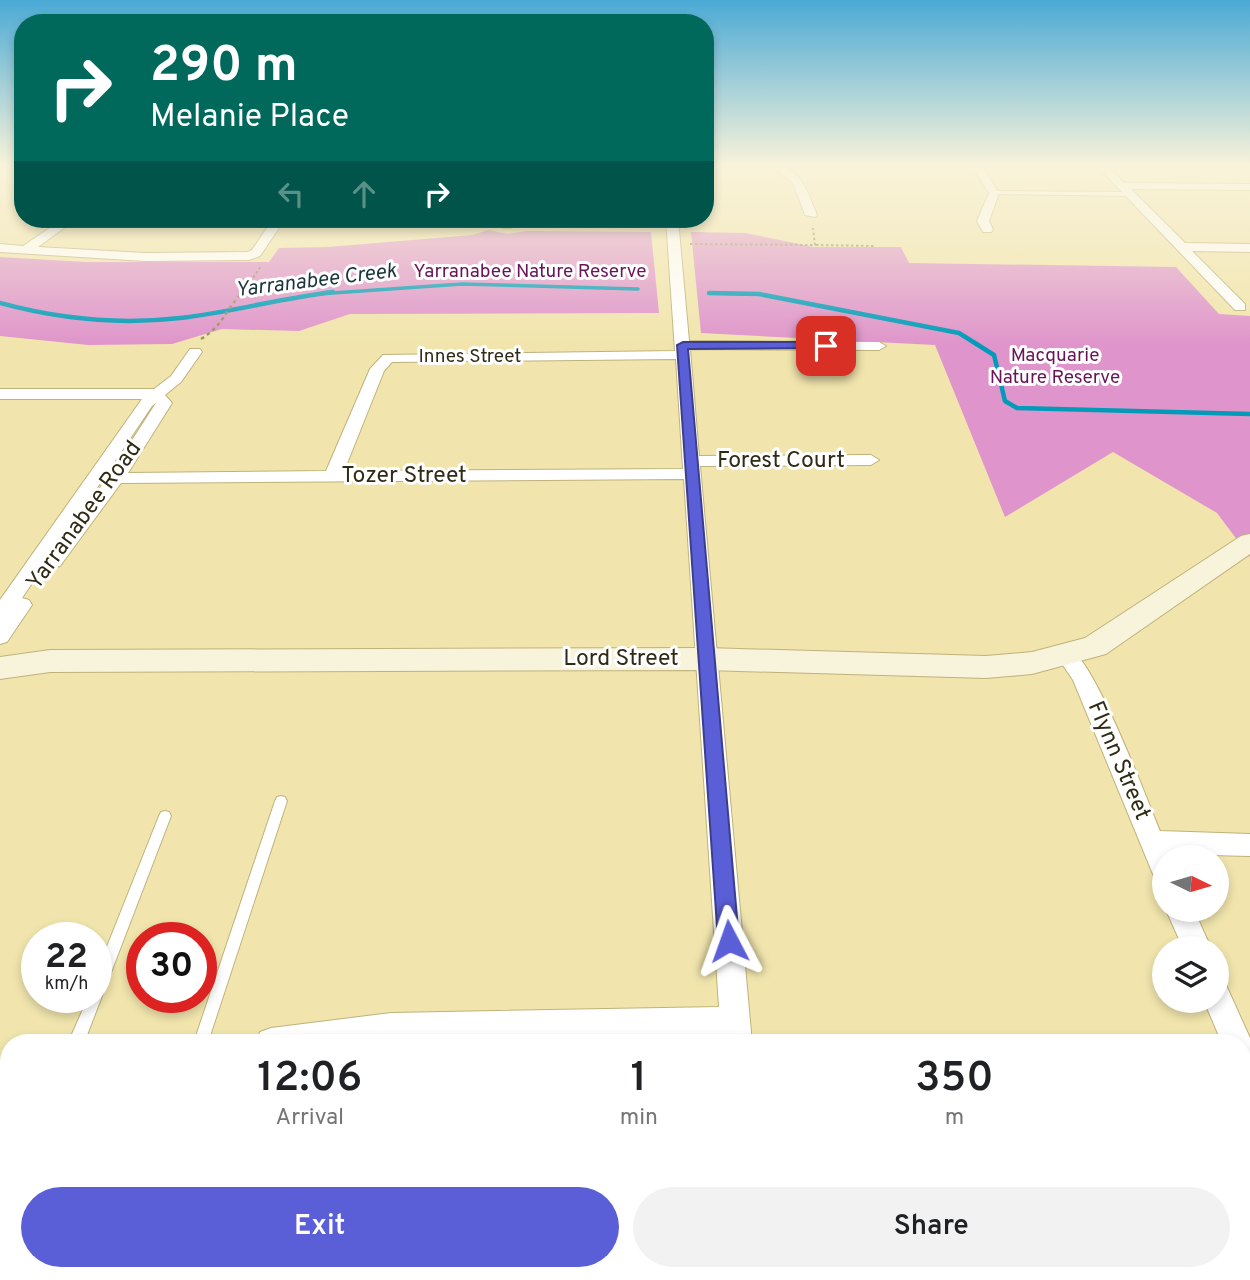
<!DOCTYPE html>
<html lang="en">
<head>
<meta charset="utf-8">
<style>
	:root { --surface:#fff; --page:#f2f2f2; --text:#202124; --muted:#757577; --accent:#5b5fd7 }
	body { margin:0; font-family:Overpass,sans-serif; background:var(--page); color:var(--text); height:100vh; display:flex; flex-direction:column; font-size:26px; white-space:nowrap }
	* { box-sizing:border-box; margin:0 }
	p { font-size:23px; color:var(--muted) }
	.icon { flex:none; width:38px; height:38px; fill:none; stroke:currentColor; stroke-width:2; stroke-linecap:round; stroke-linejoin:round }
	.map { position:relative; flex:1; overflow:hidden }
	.side { position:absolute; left:0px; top:1034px; width:1251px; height:247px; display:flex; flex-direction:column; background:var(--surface); border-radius:28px 28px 0 0; box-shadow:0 4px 10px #0003 }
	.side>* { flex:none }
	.top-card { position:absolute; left:14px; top:14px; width:700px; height:214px; border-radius:28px; box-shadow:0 4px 10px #0003; background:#00695c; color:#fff; overflow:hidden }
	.needle { width:46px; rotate:95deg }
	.controls { position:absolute; left:1152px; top:845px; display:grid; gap:14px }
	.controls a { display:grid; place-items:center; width:77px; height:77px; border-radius:50%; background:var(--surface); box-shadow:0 4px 10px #0003; font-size:35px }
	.speed { position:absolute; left:21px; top:922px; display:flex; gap:14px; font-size:35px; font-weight:700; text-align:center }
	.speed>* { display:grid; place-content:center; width:91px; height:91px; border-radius:50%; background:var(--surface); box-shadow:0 4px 10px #0003; line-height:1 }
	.speed small { font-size:18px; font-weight:400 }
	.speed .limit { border:10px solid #d22; background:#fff; color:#111 }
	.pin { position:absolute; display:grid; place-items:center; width:60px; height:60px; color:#fff; margin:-30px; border-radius:14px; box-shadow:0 4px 10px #0006 }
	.me { position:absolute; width:77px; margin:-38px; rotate:356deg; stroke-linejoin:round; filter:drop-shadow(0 0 5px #0008) }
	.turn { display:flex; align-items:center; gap:24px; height:147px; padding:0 21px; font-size:32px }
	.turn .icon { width:91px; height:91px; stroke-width:2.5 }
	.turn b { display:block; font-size:49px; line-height:60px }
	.lanes { display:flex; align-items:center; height:66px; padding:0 21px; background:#0003; justify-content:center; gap:35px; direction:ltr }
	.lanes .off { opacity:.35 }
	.eta { display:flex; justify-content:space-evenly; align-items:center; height:119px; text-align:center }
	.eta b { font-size:42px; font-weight:600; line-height:49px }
	.action { display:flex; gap:14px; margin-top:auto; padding:14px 21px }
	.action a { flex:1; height:80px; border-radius:42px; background:var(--accent); color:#fff; font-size:28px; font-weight:600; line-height:80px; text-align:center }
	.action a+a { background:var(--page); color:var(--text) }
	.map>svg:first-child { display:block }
	.green { fill:#df95cb }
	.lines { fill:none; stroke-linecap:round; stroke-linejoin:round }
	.stream-far1 { stroke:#009bb8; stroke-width:3.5 }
	.stream { stroke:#009bb8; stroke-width:4.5 }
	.service-casing { stroke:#bfb27c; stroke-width:2 }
	.minor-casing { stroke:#bfb27c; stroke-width:2 }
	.secondary-casing { stroke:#bfb27c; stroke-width:2 }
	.path-far1 { stroke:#989067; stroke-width:2; stroke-dasharray:2.5 2.5; stroke-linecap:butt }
	.path { stroke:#989067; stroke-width:2.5; stroke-dasharray:3.5 3.5; stroke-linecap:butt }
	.service { fill:#fff; fill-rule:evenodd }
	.minor { fill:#fff; fill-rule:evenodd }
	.secondary { fill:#f8f3db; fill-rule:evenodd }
	.route { fill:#5b5fd7; stroke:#3b3e8c; stroke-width:2 }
	.labels { text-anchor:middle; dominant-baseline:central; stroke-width:6; stroke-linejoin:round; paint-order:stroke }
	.far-park-label { font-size:19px; fill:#681558; stroke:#fff }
	.far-street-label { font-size:19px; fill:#302b15; stroke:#fff }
	.far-water-label { font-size:21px; font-style:italic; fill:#1a353c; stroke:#fff }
	.street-label { font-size:23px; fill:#302b15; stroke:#fff }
</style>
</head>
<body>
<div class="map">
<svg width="1250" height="1280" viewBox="0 0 1250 1280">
	<rect width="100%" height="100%" fill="#f1e5ad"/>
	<g class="green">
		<polygon points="488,230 508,234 526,231 651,232 659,313 350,314 299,331 222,329 172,344 88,345 0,336 0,257 86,262 269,262 279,248 328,247 473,235"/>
		<polygon points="691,232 745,233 814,247 901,247 909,263 1176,267 1219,314 1250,316 1250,557 1217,513 1113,452 1005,517 935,345 701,333"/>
	</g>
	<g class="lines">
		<g class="stream-far1">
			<polyline points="709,293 759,294"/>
			<polyline points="318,294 462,284 638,289"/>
		</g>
		<g class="stream">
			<polyline points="709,293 759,294 959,333 994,355 1005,401 1017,408 1250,414"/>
			<path d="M 0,303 C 59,319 120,325 180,318 C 232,312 282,298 333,292"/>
		</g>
		<defs>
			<g id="service">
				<polygon points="994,191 1130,192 1133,194 1130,196 992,194 991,193"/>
				<polygon points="281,796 285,797 287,801 211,1033 215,1043 199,1043 197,1033 275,801 277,797"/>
				<polygon points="165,811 169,812 171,816 84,1043 68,1043 88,998 96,998 96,974 159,816 161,812"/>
			</g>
			<g id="minor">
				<path d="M 769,165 C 800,165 807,190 817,215 L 815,217 L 805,215 L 793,183 Z"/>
				<polygon points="971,165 981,165 999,193 989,221 993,230 991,232 983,232 977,221 989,193"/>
				<polygon points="1096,165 1107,165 1124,183 1250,184 1250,190 1131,189 1185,243 1250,244 1250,252 1192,251 1245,304 1245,310 1235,310"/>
				<polygon points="63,219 76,219 38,247 145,253 247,252 252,250 273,219 285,219 260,256 249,260 145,261 0,252 0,244 23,246"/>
				<polygon points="503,219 515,219 511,228 503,228"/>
				<path d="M 666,219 L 678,219 L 689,341 L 879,342 L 886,346 L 879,350 L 690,349 L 699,456 L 871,455 L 879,460 L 871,465 L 700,466 L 752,1043 L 722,1043 L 721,1036 L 256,1043 L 260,1032 L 271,1028 L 391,1013 L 719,1007 L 684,479 L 121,483 L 60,566 L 53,568 L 45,564 L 22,598 L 29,600 L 32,605 L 7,642 L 0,644 L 0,600 L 142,399 L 0,399 L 0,389 L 154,389 L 171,376 L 190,349 L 200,349 L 202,352 L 181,382 L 165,395 L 172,403 L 128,473 L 326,471 L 370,369 L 383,355 L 675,351 ZM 676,359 L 683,469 L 344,471 L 384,371 L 392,362 ZM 156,403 L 109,476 L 74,522 L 152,406 Z"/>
				<path d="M 1067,647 C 1093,655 1147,800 1160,831 L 1250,834 L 1250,856 L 1170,854 L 1171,858 L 1164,858 L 1164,882 L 1155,879 L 1073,680 L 1056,655 L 1059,650 Z"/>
				<polygon points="1166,910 1194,910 1211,948 1183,948"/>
				<polygon points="1216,981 1226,985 1250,1038 1250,1089 1242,1086 1242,1043 1222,1043 1204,1001 1216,1001"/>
				<rect x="0" y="1156" width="9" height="32"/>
				<rect x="738" y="1272" width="36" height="8"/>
			</g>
			<polygon id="secondary" points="1250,534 1250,554 1106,654 1032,674 986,678 706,670 50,672 0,679 0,657 50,650 706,648 986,656 1032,652 1085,638 1241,536"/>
		</defs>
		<use href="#service" class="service-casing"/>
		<use href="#minor" class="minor-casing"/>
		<use href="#secondary" class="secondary-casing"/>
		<g class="path-far1">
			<polyline points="690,244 815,245 813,228"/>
			<polyline points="816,245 874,246"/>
			<polyline points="242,294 261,266"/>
		</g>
		<path class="path" d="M 201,339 C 225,324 224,311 243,292"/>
		<use href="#service" class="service"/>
		<use href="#minor" class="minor"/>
		<use href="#secondary" class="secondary"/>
	</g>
	<linearGradient id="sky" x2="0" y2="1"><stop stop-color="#4baad5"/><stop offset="0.48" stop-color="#f9f3da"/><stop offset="1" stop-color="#f9f3da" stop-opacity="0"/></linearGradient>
	<rect width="1250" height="344" fill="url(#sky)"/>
	<polygon class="route" points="826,342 830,343 830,348 688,349 739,941 736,948 729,951 721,948 718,941 677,345 683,342"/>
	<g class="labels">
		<g class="far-park-label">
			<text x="530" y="272">Yarranabee Nature Reserve</text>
			<text x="1055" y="356">Macquarie<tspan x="1055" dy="22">Nature Reserve</tspan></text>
		</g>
		<g class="far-street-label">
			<text x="470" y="357">Innes Street</text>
		</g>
		<g class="far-water-label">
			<text transform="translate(316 281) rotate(-7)">Yarranabee Creek</text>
		</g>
		<g class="street-label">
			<text x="781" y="461">Forest Court</text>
			<text x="404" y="476">Tozer Street</text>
			<text transform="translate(85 516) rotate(-54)">Yarranabee Road</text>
			<text x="621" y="659">Lord Street</text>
			<text transform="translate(1118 761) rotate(67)">Flynn Street</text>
		</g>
	</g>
</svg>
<div class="controls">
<a><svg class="needle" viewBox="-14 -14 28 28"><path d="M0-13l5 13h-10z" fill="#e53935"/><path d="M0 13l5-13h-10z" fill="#757577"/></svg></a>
<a><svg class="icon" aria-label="layers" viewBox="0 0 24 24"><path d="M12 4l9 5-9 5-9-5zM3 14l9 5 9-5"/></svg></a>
</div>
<div class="speed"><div>22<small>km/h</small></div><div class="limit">30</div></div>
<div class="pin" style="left:826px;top:346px;background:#d93025"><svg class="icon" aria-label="arrive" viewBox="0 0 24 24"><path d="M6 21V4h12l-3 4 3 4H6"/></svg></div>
<svg class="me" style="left:729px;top:941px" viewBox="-20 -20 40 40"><path d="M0-17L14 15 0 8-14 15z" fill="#5b5fd7" stroke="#fff" stroke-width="4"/></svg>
<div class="top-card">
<div class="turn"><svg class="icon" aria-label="right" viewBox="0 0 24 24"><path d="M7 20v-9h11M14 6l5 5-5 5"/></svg><div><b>290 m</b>Melanie Place</div></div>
<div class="lanes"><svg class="icon off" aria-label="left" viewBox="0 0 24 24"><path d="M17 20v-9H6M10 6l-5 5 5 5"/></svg><svg class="icon off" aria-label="ahead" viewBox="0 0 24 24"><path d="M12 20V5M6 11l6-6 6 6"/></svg><svg class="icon" aria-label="right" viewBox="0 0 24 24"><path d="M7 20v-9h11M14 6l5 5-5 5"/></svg></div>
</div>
<section class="side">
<div class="eta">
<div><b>12:06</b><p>Arrival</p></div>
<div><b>1</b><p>min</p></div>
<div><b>350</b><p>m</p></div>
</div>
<div class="action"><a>Exit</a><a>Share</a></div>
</section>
</div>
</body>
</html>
